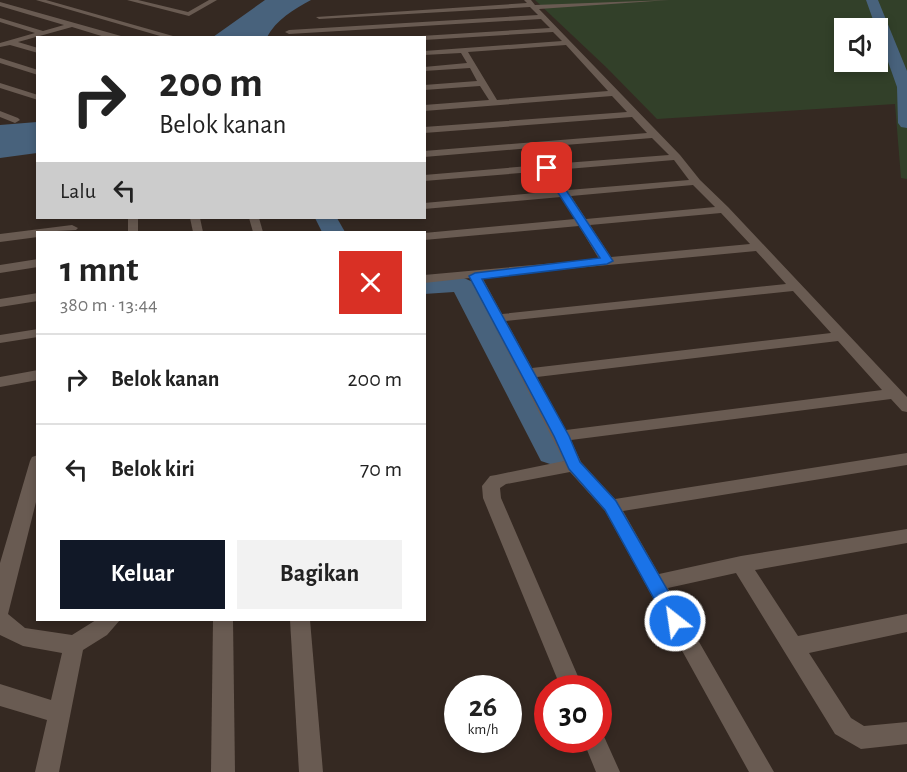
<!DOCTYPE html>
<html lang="id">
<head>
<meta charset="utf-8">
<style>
	:root { --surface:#fff; --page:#f2f2f2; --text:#222; --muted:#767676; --line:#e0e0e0; --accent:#111827 }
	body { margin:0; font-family:"Alegreya Sans",sans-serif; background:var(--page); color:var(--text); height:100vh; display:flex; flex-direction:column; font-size:22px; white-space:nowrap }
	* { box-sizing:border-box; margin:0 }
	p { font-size:20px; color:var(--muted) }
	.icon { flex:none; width:33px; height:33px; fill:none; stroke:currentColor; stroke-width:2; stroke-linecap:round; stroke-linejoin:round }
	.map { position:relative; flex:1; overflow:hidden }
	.drawer { position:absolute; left:36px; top:231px; width:390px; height:390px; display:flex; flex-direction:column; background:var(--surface); border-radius:0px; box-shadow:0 3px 9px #0003 }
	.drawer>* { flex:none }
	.hud { position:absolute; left:36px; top:36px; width:390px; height:183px; border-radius:0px; box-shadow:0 3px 9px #0003; background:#fff; color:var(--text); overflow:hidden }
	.controls { position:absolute; left:834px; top:18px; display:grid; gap:12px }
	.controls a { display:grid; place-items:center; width:54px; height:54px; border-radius:0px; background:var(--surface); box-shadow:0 3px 9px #0003; font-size:30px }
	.speed { position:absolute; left:444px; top:675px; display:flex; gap:12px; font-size:30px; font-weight:700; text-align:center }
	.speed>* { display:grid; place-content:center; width:78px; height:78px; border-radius:50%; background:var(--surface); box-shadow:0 3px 9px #0003; line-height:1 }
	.speed small { font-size:15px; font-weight:400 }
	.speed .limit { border:9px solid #d22; background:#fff; color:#111 }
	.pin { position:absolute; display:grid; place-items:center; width:51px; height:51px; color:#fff; margin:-26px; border-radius:12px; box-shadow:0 3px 9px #0006 }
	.me { position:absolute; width:66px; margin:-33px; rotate:330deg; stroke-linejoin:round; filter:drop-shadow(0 0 4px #0008) }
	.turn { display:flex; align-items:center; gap:21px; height:126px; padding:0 24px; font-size:27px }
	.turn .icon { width:78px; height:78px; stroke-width:2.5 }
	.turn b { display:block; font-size:42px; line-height:51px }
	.then { display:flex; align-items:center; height:57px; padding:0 24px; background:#0003; gap:12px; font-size:22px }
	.round { display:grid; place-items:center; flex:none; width:63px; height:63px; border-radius:0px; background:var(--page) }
	.summary { display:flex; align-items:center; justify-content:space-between; height:102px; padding:0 24px }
	h1 { font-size:36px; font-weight:600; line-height:45px }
	.button { display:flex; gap:12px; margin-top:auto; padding:12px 24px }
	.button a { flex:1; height:69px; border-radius:0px; background:var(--accent); color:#fff; font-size:24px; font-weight:600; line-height:69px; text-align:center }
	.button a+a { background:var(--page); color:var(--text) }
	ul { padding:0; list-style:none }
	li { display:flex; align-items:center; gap:18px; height:90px; padding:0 24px; border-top:2px solid var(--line) }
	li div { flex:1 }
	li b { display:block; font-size:22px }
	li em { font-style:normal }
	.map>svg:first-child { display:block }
	.green { fill:#324029; fill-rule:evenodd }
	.water { fill:#48627c }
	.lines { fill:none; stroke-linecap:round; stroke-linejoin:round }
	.river { fill:#48627c; fill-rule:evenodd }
	.street { fill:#695b52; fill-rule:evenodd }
	.route { fill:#1a73e8; stroke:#114b97; stroke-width:1.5 }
</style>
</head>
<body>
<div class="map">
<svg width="907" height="772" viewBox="0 0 907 772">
	<rect width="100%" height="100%" fill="#352922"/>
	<path class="green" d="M 535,0 L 907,0 L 907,179 L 901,178 L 895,104 L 657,119 L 607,68 ZM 844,28 L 878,28 L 878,62 L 844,62 Z"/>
	<g class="water">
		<path d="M 265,0 L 311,0 C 294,9 276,20 267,37 L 213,37 Z"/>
		<polygon points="37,122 37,153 0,158 0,125"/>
	</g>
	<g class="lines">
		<g class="river">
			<polygon points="866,0 878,0 907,71 907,128 901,127 898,123 897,87"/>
			<polygon points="315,218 337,218 345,232 322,232"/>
			<polygon points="457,275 473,282 477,287 570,453 565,461 553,465 541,461 454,292 424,294 424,278"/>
		</g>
		<g class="street">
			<polygon points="36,0 46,0 180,38 167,38"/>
			<polygon points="127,0 138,0 188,12 209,0 217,0 189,16"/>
			<path d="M 524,0 L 531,0 L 535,5 L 669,0 L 539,9 L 680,155 L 700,180 L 728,207 L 907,397 L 907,412 L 902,411 L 891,399 L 571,440 L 581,462 L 615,499 L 907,453 L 907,465 L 623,511 L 659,574 L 741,556 L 907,529 L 907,543 L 755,570 L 798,636 L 907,614 L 907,632 L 809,653 L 851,718 L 864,726 L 907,722 L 907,744 L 861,749 L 835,734 L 736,573 L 668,588 L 774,772 L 749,772 L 605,511 L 570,472 L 506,484 L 500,488 L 501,498 L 583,688 L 561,688 L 483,498 L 482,486 L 490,476 L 496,475 L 564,461 L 470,278 L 424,283 L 424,275 L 599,259 L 579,226 L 424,240 L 424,233 L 575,219 L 561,197 L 424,209 L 424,203 L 557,191 L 545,171 L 424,181 L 424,175 L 541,165 L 531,148 L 424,157 L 424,151 L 647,133 L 632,117 L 424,133 L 424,127 L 627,112 L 612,96 L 424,111 L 424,105 L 489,100 L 480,86 L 424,90 L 424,85 L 477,81 L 470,68 L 424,71 L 424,67 L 467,63 L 461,53 L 424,55 L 424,51 L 562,41 L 553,32 L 424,40 L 421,36 L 550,28 L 541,19 L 289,34 L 285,32 L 289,30 L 538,15 L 530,7 L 319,19 L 316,17 L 527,3 ZM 566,45 L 608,91 L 497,100 L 468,52 ZM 652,138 L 669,155 L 551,164 L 540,147 ZM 674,160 L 689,180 L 568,190 L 555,170 ZM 693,185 L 715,207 L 586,219 L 571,196 ZM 721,213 L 750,244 L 611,257 L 590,225 ZM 756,251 L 786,284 L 502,314 L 482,277 ZM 793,291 L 831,333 L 532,368 L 506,321 ZM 838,341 L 882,390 L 566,430 L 537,377 Z"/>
			<polygon points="0,2 121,36 121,38 108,38 72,27 18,42 38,48 38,53 10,45 0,47 0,43 35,33 0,22 0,18 43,31 64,25 0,6"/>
			<polygon points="0,58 38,70 38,75 0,63"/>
			<polygon points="0,83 38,95 38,100 0,88"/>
			<polygon points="0,111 18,118 20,120 15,123 0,117"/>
			<rect x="128" y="218" width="10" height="14"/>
			<polygon points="190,218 200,218 203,232 193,232"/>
			<polygon points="249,218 259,218 263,232 253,232"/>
			<polygon points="72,225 78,228 76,230 38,232 38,237 0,242 0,234"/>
			<polygon points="38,259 38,267 0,273 0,265"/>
			<polygon points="38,293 38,301 0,307 0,299"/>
			<polygon points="38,329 38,337 0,343 0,335"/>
			<polygon points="38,370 38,380 0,387 0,377"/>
			<polygon points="38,455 38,494 8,614 25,628 72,635 96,620 120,620 107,635 83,650 59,772 35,772 47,720 0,706 0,684 51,700 62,653 23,646 0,635 0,563 30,461 32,457"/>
			<polygon points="213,620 233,620 235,772 211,772"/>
			<polygon points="290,620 310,620 323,772 299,772"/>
			<polygon points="598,730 602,732 620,772 596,772 583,740 598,740"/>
		</g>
	</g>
	<polygon class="route" points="547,165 550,166 613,261 607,264 482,279 569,436 580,462 616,501 682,615 685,621 682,626 675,629 669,626 605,510 569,469 554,436 469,276 475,273 600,258 542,168"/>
</svg>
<div class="controls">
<a><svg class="icon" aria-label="sound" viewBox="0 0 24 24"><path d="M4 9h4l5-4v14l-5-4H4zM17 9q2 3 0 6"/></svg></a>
</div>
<div class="speed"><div>26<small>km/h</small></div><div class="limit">30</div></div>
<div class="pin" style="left:547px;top:168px;background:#d93025"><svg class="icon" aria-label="arrive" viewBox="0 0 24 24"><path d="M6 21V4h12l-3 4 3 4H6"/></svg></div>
<svg class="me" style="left:675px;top:621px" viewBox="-20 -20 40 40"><circle r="17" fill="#1a73e8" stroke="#fff" stroke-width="3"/><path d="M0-11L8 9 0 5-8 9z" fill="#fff"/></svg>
<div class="hud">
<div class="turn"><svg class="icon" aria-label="right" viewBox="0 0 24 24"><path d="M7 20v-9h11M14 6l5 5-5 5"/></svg><div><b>200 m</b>Belok kanan</div></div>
<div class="then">Lalu<svg class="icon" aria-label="left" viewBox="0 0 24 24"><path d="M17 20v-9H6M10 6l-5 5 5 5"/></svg></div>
</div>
<section class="drawer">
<div class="summary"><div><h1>1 mnt</h1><p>380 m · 13:44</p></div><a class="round" style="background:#d93025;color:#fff"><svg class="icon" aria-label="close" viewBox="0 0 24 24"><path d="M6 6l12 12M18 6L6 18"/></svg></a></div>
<ul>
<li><svg class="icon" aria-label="right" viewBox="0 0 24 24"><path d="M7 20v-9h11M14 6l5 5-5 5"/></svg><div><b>Belok kanan</b></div><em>200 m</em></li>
<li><svg class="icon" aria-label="left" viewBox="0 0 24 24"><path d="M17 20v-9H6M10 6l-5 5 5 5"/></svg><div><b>Belok kiri</b></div><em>70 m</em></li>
</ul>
<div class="button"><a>Keluar</a><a>Bagikan</a></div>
</section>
</div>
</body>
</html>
